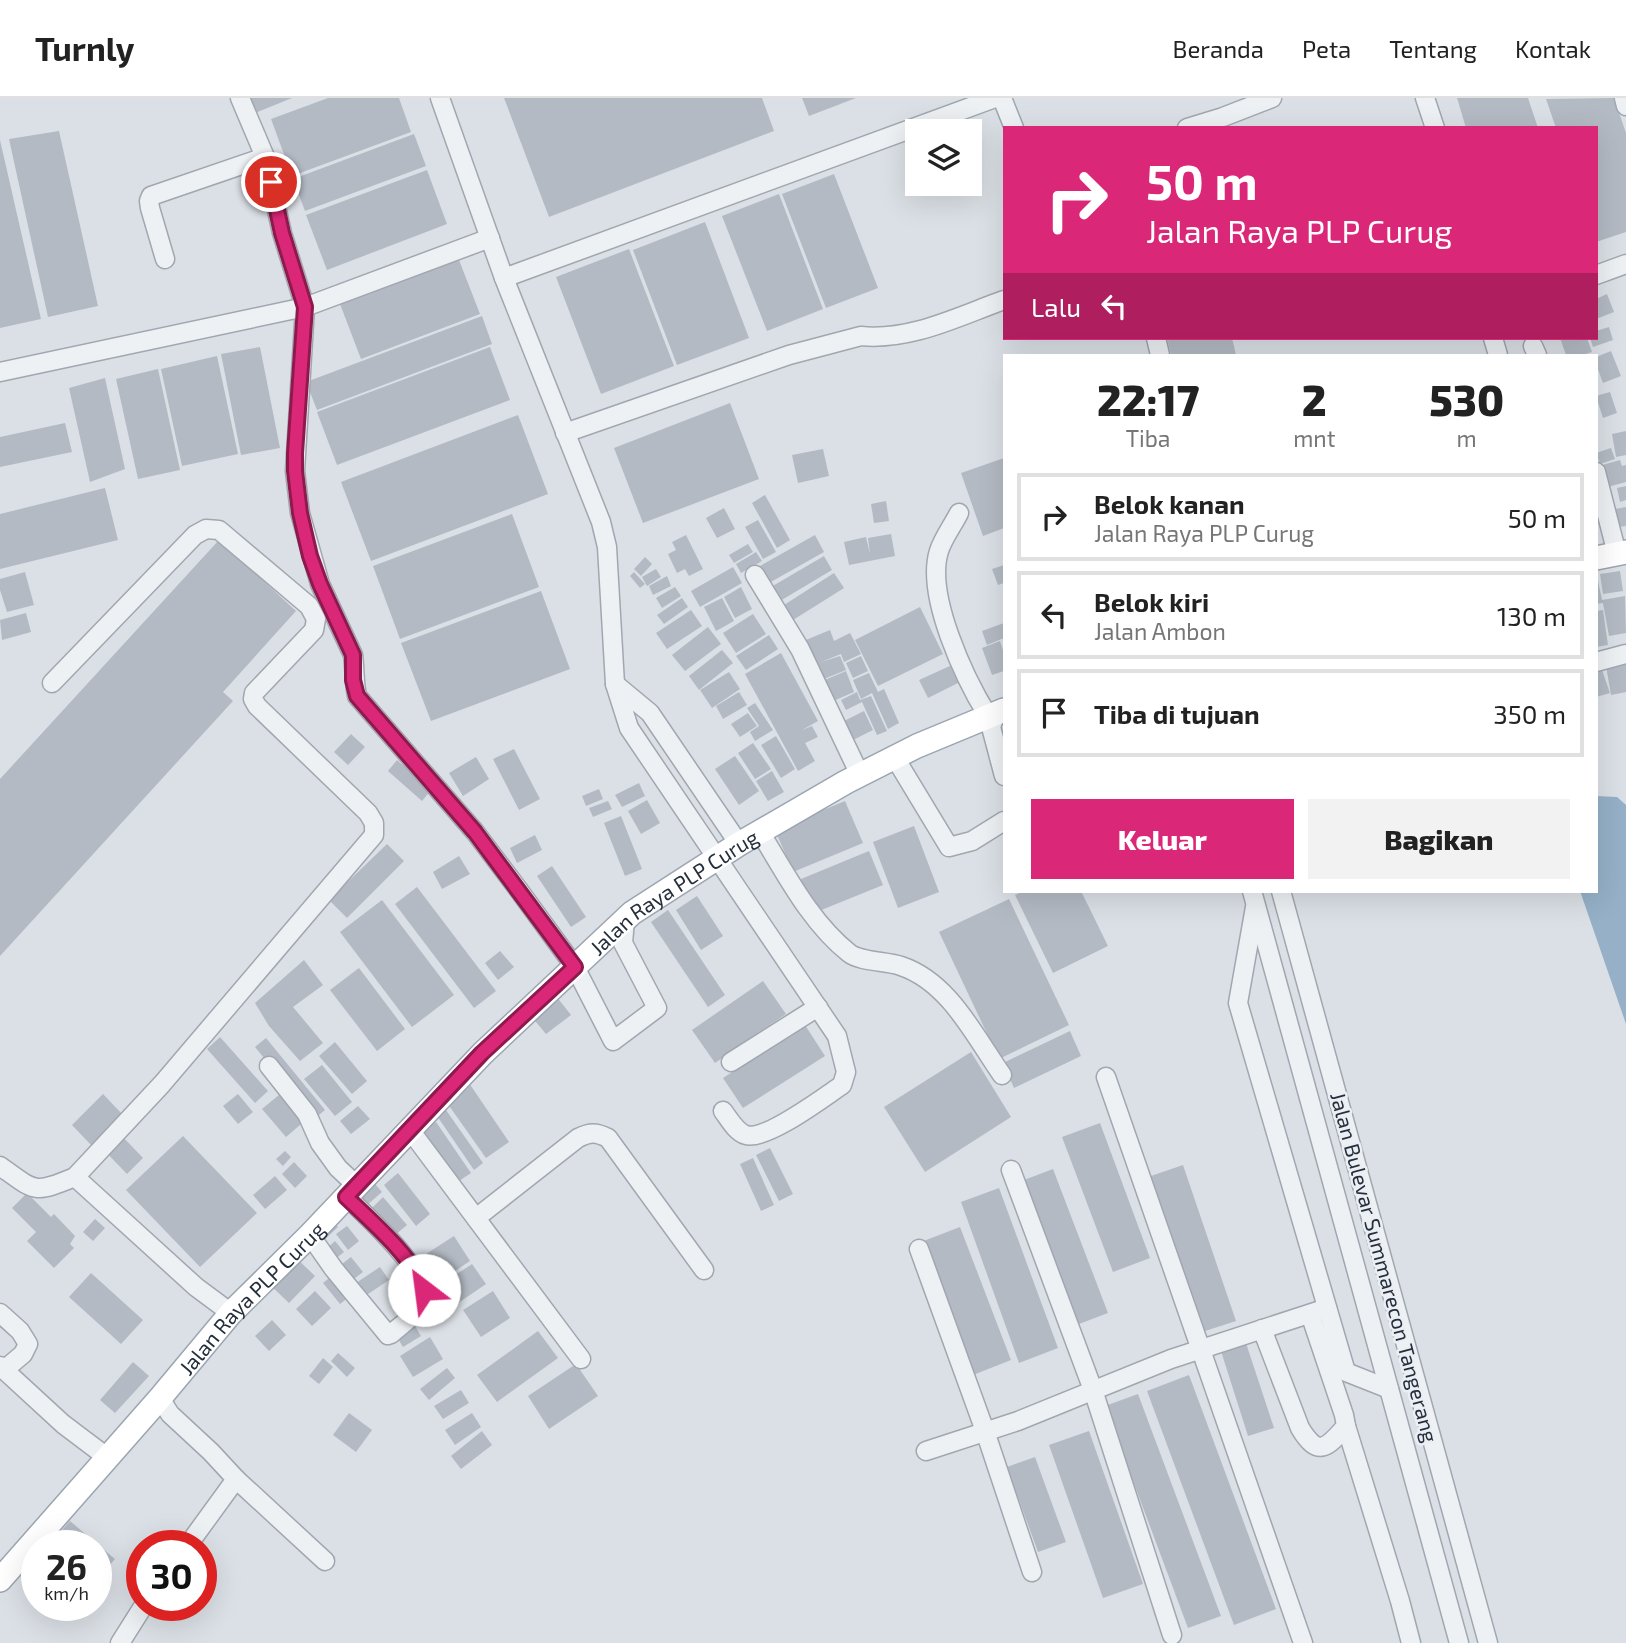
<!DOCTYPE html>
<html lang="id">
<head>
<meta charset="utf-8">
<style>
	:root { --surface:#fff; --page:#f2f2f2; --text:#222; --muted:#767676; --line:#e0e0e0; --accent:#db2777 }
	body { margin:0; font-family:"Exo 2",sans-serif; background:var(--page); color:var(--text); height:100vh; display:flex; flex-direction:column; font-size:26px; white-space:nowrap }
	* { box-sizing:border-box; margin:0 }
	p { font-size:23px; color:var(--muted) }
	.icon { flex:none; width:38px; height:38px; fill:none; stroke:currentColor; stroke-width:2; stroke-linecap:round; stroke-linejoin:round }
	.map { position:relative; flex:1; overflow:hidden }
	.drawer { position:absolute; left:1003px; top:256px; width:595px; height:539px; display:flex; flex-direction:column; background:var(--surface); border-radius:0px; box-shadow:0 7px 28px #0002 }
	.drawer>* { flex:none }
	.guide { position:absolute; left:1003px; top:28px; width:595px; height:214px; border-radius:0px; box-shadow:0 7px 28px #0002; background:#db2777; color:#fff; overflow:hidden }
	.controls { position:absolute; left:905px; top:21px; display:grid; gap:14px }
	.controls a { display:grid; place-items:center; width:77px; height:77px; border-radius:0px; background:var(--surface); box-shadow:0 7px 28px #0002; font-size:35px }
	.speed { position:absolute; left:21px; top:1432px; display:flex; gap:14px; font-size:35px; font-weight:700; text-align:center }
	.speed>* { display:grid; place-content:center; width:91px; height:91px; border-radius:50%; background:var(--surface); box-shadow:0 7px 28px #0002; line-height:1 }
	.speed small { font-size:18px; font-weight:400 }
	.speed .limit { border:10px solid #d22; background:#fff; color:#111 }
	.pin { position:absolute; display:grid; place-items:center; width:60px; height:60px; color:#fff; margin:-30px; border:4px solid #fff; border-radius:50%; box-shadow:0 2px 7px #0007 }
	.me { position:absolute; width:77px; margin:-38px; rotate:330deg; stroke-linejoin:round; filter:drop-shadow(0 0 5px #0008) }
	.turn { display:flex; align-items:center; gap:24px; height:147px; padding:0 28px; font-size:32px }
	.turn .icon { width:91px; height:91px; stroke-width:2.5 }
	.turn b { display:block; font-size:49px; line-height:60px }
	.then { display:flex; align-items:center; height:66px; padding:0 28px; background:#0003; gap:14px; font-size:26px }
	.eta { display:flex; justify-content:space-evenly; align-items:center; height:119px; text-align:center }
	.eta b { font-size:42px; font-weight:800; line-height:49px }
	.primary-button { display:flex; gap:14px; margin-top:auto; padding:14px 28px }
	.primary-button a { flex:1; height:80px; border-radius:0px; background:var(--accent); color:#fff; font-size:28px; font-weight:800; line-height:80px; text-align:center }
	.primary-button a+a { background:var(--page); color:var(--text) }
	ul { padding:0; list-style:none }
	li { display:flex; align-items:center; gap:21px; height:88px; margin:0 14px 10px; padding:0 14px; border:4px solid var(--line); border-radius:0px }
	li div { flex:1 }
	li b { display:block; font-size:26px }
	li em { font-style:normal }
	header { display:flex; align-items:center; gap:42px; box-sizing:border-box; height:98px; padding:0 35px; background:var(--surface); border-bottom:2px solid var(--line) }
	header strong { font-size:33px }
	nav { display:flex; gap:38px; margin-inline-start:auto; font-size:24px }
	.map>svg:first-child { display:block }
	.water { fill:#95b0c7 }
	.building { fill:#b3bac3 }
	.lines { fill:none; stroke-linecap:round; stroke-linejoin:round }
	.minor-casing { stroke:#a1a7b0; stroke-width:21 }
	.major-casing { stroke:#9ba5b2; stroke-width:26 }
	.minor { stroke:#eef1f4; stroke-width:18 }
	.major { stroke:#fff; stroke-width:23 }
	.route-casing { stroke:#8e194d; stroke-width:18 }
	.route { stroke:#db2777; stroke-width:12 }
	.labels { text-anchor:middle; dominant-baseline:central; stroke-width:5; stroke-linejoin:round; paint-order:stroke }
	.street-label { font-size:21px; fill:#252f3c; stroke:#ebeff4 }
</style>
</head>
<body>
<header>
<strong>Turnly</strong>
<nav><a>Beranda</a><a>Peta</a><a>Tentang</a><a>Kontak</a></nav>
</header>
<div class="map">
<svg width="1626" height="1545" viewBox="0 0 1626 1545">
	<rect width="100%" height="100%" fill="#dbe0e6"/>
	<polygon class="water" points="1596,698 1617,699 1626,707 1626,926 1580,793 1596,793"/>
	<g class="building">
		<polygon points="249,0 292,0 255,15"/>
		<polygon points="328,0 399,0 411,34 292,78 271,21"/>
		<polygon points="504,0 762,0 774,33 549,119"/>
		<polygon points="802,0 856,0 809,18"/>
		<polygon points="1457,0 1528,0 1538,30 1466,30"/>
		<polygon points="1614,0 1626,35 1626,134 1596,144 1596,30 1556,30 1546,1"/>
		<polygon points="59,33 98,208 48,219 9,41"/>
		<polygon points="414,36 426,68 305,113 293,81"/>
		<polygon points="0,42 41,221 0,230"/>
		<polygon points="427,72 447,126 327,172 306,117"/>
		<polygon points="834,76 878,190 826,210 782,96"/>
		<polygon points="779,96 823,211 767,233 722,118"/>
		<polygon points="705,124 749,240 677,267 633,152"/>
		<polygon points="629,151 674,268 601,296 556,179"/>
		<polygon points="459,162 480,216 361,261 340,206"/>
		<polygon points="1607,196 1614,214 1596,221 1596,201"/>
		<polygon points="482,218 492,246 317,312 306,284"/>
		<polygon points="1609,229 1613,242 1593,249 1590,240 1596,240 1596,233"/>
		<polygon points="1167,240 1232,240 1236,257 1171,257"/>
		<polygon points="1560,240 1587,240 1592,254 1583,257 1566,257"/>
		<polygon points="260,249 280,350 241,357 221,256"/>
		<polygon points="490,249 510,302 337,367 317,314"/>
		<polygon points="1611,253 1621,278 1603,285 1596,266 1596,259"/>
		<polygon points="217,258 238,356 182,368 161,271"/>
		<polygon points="158,271 180,372 138,381 116,281"/>
		<polygon points="105,280 125,371 90,384 69,290"/>
		<polygon points="1610,294 1617,315 1603,320 1596,298"/>
		<polygon points="730,305 759,381 643,425 614,350"/>
		<polygon points="518,317 548,396 371,463 341,384"/>
		<polygon points="65,325 72,354 0,369 0,339"/>
		<polygon points="1626,333 1626,357 1616,359 1612,336"/>
		<polygon points="1611,350 1615,361 1600,366 1596,355"/>
		<polygon points="823,351 829,378 798,385 792,357"/>
		<polygon points="1004,360 1004,430 983,438 961,375"/>
		<polygon points="1620,362 1622,368 1626,367 1626,384 1604,390 1599,368"/>
		<polygon points="1626,388 1626,402 1620,404 1617,390"/>
		<polygon points="105,390 118,442 0,471 0,416"/>
		<polygon points="765,397 790,442 777,450 752,405"/>
		<polygon points="886,403 889,423 874,425 871,406"/>
		<polygon points="1626,409 1626,428 1619,429 1615,411"/>
		<polygon points="724,410 735,431 717,440 706,420"/>
		<polygon points="512,416 539,489 400,541 373,468"/>
		<polygon points="758,422 776,454 763,461 745,429"/>
		<polygon points="891,436 895,458 849,467 844,444 866,439 870,456 868,440"/>
		<polygon points="686,437 703,471 689,478 685,471 677,475 668,456 676,452 672,444"/>
		<polygon points="815,437 824,454 769,485 760,468"/>
		<polygon points="219,442 296,513 223,594 233,603 0,858 0,681"/>
		<polygon points="748,446 753,454 734,465 729,457"/>
		<polygon points="756,454 762,463 741,475 736,466"/>
		<polygon points="824,458 832,472 780,503 771,489"/>
		<polygon points="645,459 652,466 641,478 634,471"/>
		<polygon points="1004,467 1004,485 998,487 992,471"/>
		<polygon points="733,469 742,485 700,509 691,493"/>
		<polygon points="656,471 661,479 647,488 642,479"/>
		<polygon points="1596,473 1602,502 1625,498 1626,535 1609,538 1603,505 1596,506"/>
		<polygon points="1620,473 1623,493 1603,496 1600,476"/>
		<polygon points="25,474 34,507 7,514 0,492 0,481"/>
		<polygon points="634,474 645,486 640,490 630,478"/>
		<polygon points="834,475 844,490 793,522 784,507"/>
		<polygon points="667,478 671,488 653,497 649,488"/>
		<polygon points="675,489 681,498 662,510 656,500"/>
		<polygon points="741,489 752,511 735,520 724,499"/>
		<polygon points="541,493 570,571 431,623 401,545"/>
		<polygon points="682,500 688,509 664,526 657,517"/>
		<polygon points="722,500 734,523 716,533 704,509"/>
		<polygon points="920,509 943,556 878,588 855,542"/>
		<polygon points="691,512 702,528 667,551 656,535"/>
		<polygon points="1603,512 1608,547 1596,549 1596,513"/>
		<polygon points="26,515 31,534 2,542 0,522"/>
		<polygon points="753,516 766,536 736,555 723,535"/>
		<polygon points="1004,525 1004,540 987,547 982,533"/>
		<polygon points="708,529 721,546 685,573 672,557"/>
		<polygon points="830,532 834,543 850,535 861,556 844,564 841,556 821,564 840,558 846,572 819,583 801,544"/>
		<polygon points="769,537 778,551 746,572 736,558"/>
		<polygon points="1000,543 1004,555 1004,573 992,577 982,550"/>
		<polygon points="722,552 733,565 699,592 689,578"/>
		<polygon points="781,555 818,623 802,632 812,628 818,639 805,645 815,663 798,673 745,576"/>
		<polygon points="861,558 868,573 853,580 846,565"/>
		<polygon points="1626,565 1626,594 1611,597 1606,568"/>
		<polygon points="952,567 960,584 928,600 919,582"/>
		<polygon points="1601,569 1610,595 1596,599 1596,571"/>
		<polygon points="846,573 854,594 831,604 820,584"/>
		<polygon points="729,574 740,591 712,610 700,592"/>
		<polygon points="869,575 878,594 884,591 899,625 888,631 872,595 861,601 853,582"/>
		<polygon points="739,594 747,607 723,621 716,608"/>
		<polygon points="857,594 860,602 871,598 887,633 877,637 862,604 846,612 841,602"/>
		<polygon points="755,605 773,632 755,643 750,634 759,628 747,610"/>
		<polygon points="864,613 873,632 853,642 844,623"/>
		<polygon points="748,615 757,628 740,639 731,626"/>
		<polygon points="351,636 365,649 348,667 334,654"/>
		<polygon points="776,638 795,671 781,680 761,647"/>
		<polygon points="753,645 771,671 755,681 738,655"/>
		<polygon points="514,651 540,701 519,712 493,661"/>
		<polygon points="735,658 759,693 739,707 715,671"/>
		<polygon points="476,659 489,681 463,698 449,675"/>
		<polygon points="397,662 431,692 422,703 388,673"/>
		<polygon points="772,673 784,694 768,703 756,683"/>
		<polygon points="639,685 645,698 622,709 615,697"/>
		<polygon points="599,691 603,701 586,708 582,698"/>
		<polygon points="647,702 660,725 641,736 628,713"/>
		<polygon points="608,703 612,711 593,719 589,710"/>
		<polygon points="845,703 863,745 793,774 775,732"/>
		<polygon points="621,718 642,771 625,778 604,725"/>
		<polygon points="914,728 939,794 898,810 873,744"/>
		<polygon points="535,737 542,752 517,765 510,750"/>
		<polygon points="387,746 404,763 347,820 329,802"/>
		<polygon points="869,753 883,787 814,815 801,781"/>
		<polygon points="459,758 470,776 442,791 433,774"/>
		<polygon points="552,768 586,819 571,829 537,778"/>
		<polygon points="417,789 496,893 474,910 395,806"/>
		<polygon points="1024,793 1081,793 1108,848 1053,875 1015,797"/>
		<polygon points="697,798 723,838 701,852 676,812"/>
		<polygon points="1009,801 1069,927 999,961 939,834"/>
		<polygon points="382,802 454,897 412,929 340,834"/>
		<polygon points="668,812 725,897 708,909 651,824"/>
		<polygon points="500,853 514,869 498,882 485,865"/>
		<polygon points="304,862 323,887 293,909 323,945 300,963 269,928 255,905"/>
		<polygon points="359,870 405,931 377,953 330,892"/>
		<polygon points="763,883 786,916 715,965 692,932"/>
		<polygon points="556,898 571,917 546,936 531,918"/>
		<polygon points="805,927 825,958 743,1010 723,980"/>
		<polygon points="1070,933 1081,958 1014,990 1003,965"/>
		<polygon points="220,939 268,993 255,1005 207,951"/>
		<polygon points="266,940 325,1012 314,1021 255,949"/>
		<polygon points="335,944 367,983 352,996 319,958"/>
		<polygon points="971,954 1011,1019 925,1074 884,1009"/>
		<polygon points="322,967 352,1004 335,1018 304,981"/>
		<polygon points="469,985 509,1044 486,1060 445,1002"/>
		<polygon points="285,992 308,1020 286,1039 262,1011"/>
		<polygon points="103,996 123,1017 92,1048 72,1027"/>
		<polygon points="238,996 253,1014 238,1026 223,1008"/>
		<polygon points="358,1008 370,1021 351,1036 340,1023"/>
		<polygon points="446,1012 483,1065 474,1072 437,1018"/>
		<polygon points="436,1024 471,1075 459,1083 423,1033"/>
		<polygon points="1100,1025 1150,1160 1113,1174 1062,1039"/>
		<polygon points="119,1035 143,1060 127,1076 103,1051"/>
		<polygon points="183,1038 257,1115 200,1169 126,1092"/>
		<polygon points="770,1050 793,1096 779,1103 756,1057"/>
		<polygon points="285,1053 291,1059 283,1068 276,1061"/>
		<polygon points="753,1060 774,1107 761,1113 740,1066"/>
		<polygon points="294,1064 307,1078 295,1090 282,1076"/>
		<polygon points="1183,1067 1236,1223 1202,1234 1148,1079"/>
		<polygon points="1053,1071 1108,1215 1079,1226 1024,1082"/>
		<polygon points="398,1075 430,1116 416,1128 384,1087"/>
		<polygon points="275,1078 287,1092 265,1111 253,1097"/>
		<polygon points="370,1080 382,1094 367,1107 355,1092"/>
		<polygon points="999,1090 1058,1250 1019,1265 961,1104"/>
		<polygon points="27,1095 51,1119 54,1116 75,1138 70,1146 74,1150 54,1170 27,1143 36,1134 12,1110"/>
		<polygon points="383,1099 407,1127 395,1137 372,1110"/>
		<polygon points="95,1121 105,1130 93,1143 83,1134"/>
		<polygon points="331,1121 338,1129 320,1146"/>
		<polygon points="347,1128 359,1143 348,1152 336,1136"/>
		<polygon points="960,1129 1011,1262 973,1277 921,1144"/>
		<polygon points="454,1138 470,1163 443,1181 426,1156"/>
		<polygon points="335,1143 344,1154 334,1162 325,1152"/>
		<polygon points="293,1157 315,1178 289,1205 267,1184"/>
		<polygon points="351,1159 363,1174 350,1184 338,1169"/>
		<polygon points="472,1166 486,1186 442,1216 428,1195"/>
		<polygon points="380,1169 389,1182 365,1198 356,1185"/>
		<polygon points="91,1175 143,1222 121,1246 69,1199"/>
		<polygon points="333,1177 349,1199 340,1206 323,1185"/>
		<polygon points="315,1193 331,1210 312,1228 296,1211"/>
		<polygon points="493,1193 510,1220 481,1239 463,1212"/>
		<polygon points="272,1222 286,1237 269,1253 255,1238"/>
		<polygon points="415,1228 421,1238 403,1249 397,1239"/>
		<polygon points="538,1233 558,1260 497,1304 477,1277"/>
		<polygon points="430,1239 443,1261 413,1279 400,1258"/>
		<polygon points="1245,1242 1274,1330 1248,1338 1220,1250"/>
		<polygon points="338,1255 355,1270 347,1279 331,1263"/>
		<polygon points="323,1260 333,1269 319,1286 309,1278"/>
		<polygon points="133,1264 149,1278 115,1315 100,1302"/>
		<polygon points="576,1266 598,1298 549,1331 528,1298"/>
		<polygon points="447,1270 455,1280 429,1302 420,1291"/>
		<polygon points="1189,1277 1276,1511 1234,1527 1147,1293"/>
		<polygon points="461,1292 469,1305 443,1321 434,1308"/>
		<polygon points="1138,1296 1221,1518 1188,1530 1105,1308"/>
		<polygon points="349,1315 372,1332 356,1354 333,1337"/>
		<polygon points="472,1315 481,1329 455,1347 445,1332"/>
		<polygon points="482,1333 492,1347 461,1371 451,1358"/>
		<polygon points="1089,1333 1143,1486 1103,1500 1049,1347"/>
		<polygon points="1035,1359 1066,1444 1038,1454 1007,1369"/>
		<polygon points="70,1423 115,1461 101,1477 96,1473 96,1447 67,1447 57,1438"/>
	</g>
	<g class="lines">
		<defs>
			<g id="minor">
				<path d="M 240,0 L 265,59 L 282,135 L 305,209 L 295,373 L 300,415 L 320,486 L 353,557 C 355,572 354,584 357,598 L 475,734 L 518,791 L 575,869 L 613,943 L 657,910 L 623,845 L 625,822"/>
				<path d="M 440,0 L 504,180 L 601,424 L 607,449 L 615,586 L 629,630 L 837,938 L 846,974 L 842,987 C 824,999 766,1043 746,1037 C 736,1034 729,1021 723,1013"/>
				<polyline points="1002,0 1014,30"/>
				<polyline points="1425,0 1435,30"/>
				<polyline points="1624,0 1626,8"/>
				<polyline points="1187,30 1223,19 1272,0"/>
				<polyline points="165,161 150,110 149,103 151,98 265,59"/>
				<polyline points="1596,177 1626,166"/>
				<polyline points="504,180 995,0"/>
				<polyline points="1156,240 1160,257"/>
				<polyline points="1493,240 1498,257"/>
				<polyline points="1533,248 1537,257"/>
				<polyline points="0,274 305,209 490,140"/>
				<path d="M 565,335 L 789,257 L 861,238 C 911,243 959,218 1004,202"/>
				<polyline points="1596,374 1617,456"/>
				<path d="M 959,415 C 953,427 943,440 939,453 C 925,497 965,581 988,618"/>
				<polyline points="755,477 800,551 860,677"/>
				<polyline points="1596,564 1626,556"/>
				<polyline points="52,585 195,437 206,431 219,432 309,508 316,521 314,532 254,595 253,601 257,608 368,715 374,725 374,737 162,986 75,1079"/>
				<polyline points="615,586 650,615 739,746"/>
				<polyline points="996,615 991,629 1004,678"/>
				<polyline points="900,657 900,668 949,749 972,743 1004,723"/>
				<path d="M 760,734 C 786,776 810,824 849,855 C 860,864 887,863 901,868 C 949,884 974,937 1002,977"/>
				<polyline points="1252,793 1459,1545"/>
				<polyline points="1281,793 1488,1545"/>
				<polyline points="1255,809 1238,905 1346,1274 1389,1291"/>
				<polyline points="731,964 818,909"/>
				<polyline points="269,968 307,1016 320,1045 338,1070 356,1087"/>
				<polyline points="1106,979 1303,1545"/>
				<polyline points="410,1032 581,1261"/>
				<path d="M 0,1068 C 36,1094 33,1096 75,1079 L 196,1189 L 231,1215"/>
				<polyline points="1011,1072 1093,1292 1172,1537"/>
				<path d="M 476,1120 L 578,1040 C 590,1034 596,1034 608,1040 L 704,1172"/>
				<path d="M 310,1137 L 333,1170 L 388,1237 L 391,1236 C 400,1228 416,1217 422,1206 C 436,1179 365,1117 347,1099"/>
				<polyline points="919,1151 985,1333 1032,1474"/>
				<polyline points="0,1215 20,1233 28,1246 23,1256 4,1272"/>
				<path d="M 1262,1231 L 1300,1330 C 1318,1360 1327,1350 1346,1328 L 1344,1317 L 1310,1216"/>
				<polyline points="0,1268 63,1326 108,1360"/>
				<polyline points="160,1300 170,1316 211,1354 236,1381 188,1447"/>
				<polyline points="1346,1328 1400,1503 1411,1545"/>
				<polyline points="926,1353 1018,1323 1171,1261 1327,1210"/>
				<polyline points="236,1381 325,1463"/>
				<polyline points="120,1545 144,1507"/>
			</g>
			<g id="major">
				<polyline points="1596,460 1626,454"/>
				<path id="s1" d="M 0,1482 L 160,1300 L 231,1215 L 310,1137 L 483,955 L 632,815 L 739,746 L 846,684 L 917,648 L 1004,612"/>
			</g>
		</defs>
		<use href="#minor" class="minor-casing"/>
		<use href="#major" class="major-casing"/>
		<use href="#minor" class="minor"/>
		<use href="#major" class="major"/>
	</g>
	<g class="lines">
		<defs>
			<path id="route" d="M 271,84 L 282,135 L 305,209 L 295,355 L 295,373 L 300,415 L 310,458 L 320,486 L 353,557 L 353,582 L 357,598 L 475,734 L 575,869 L 482,955 L 346,1099 C 369,1121 417,1163 424,1192"/>
		</defs>
		<use href="#route" class="route-casing"/>
		<use href="#route" class="route"/>
	</g>
	<g class="labels">
		<g class="street-label">
			<text stroke="none"><textPath href="#s1" startOffset="966">Jalan Raya PLP Curug</textPath></text>
			<text transform="translate(1385 1169) rotate(75)">Jalan Bulevar Summarecon Tangerang</text>
			<text stroke="none"><textPath href="#s1" startOffset="378">Jalan Raya PLP Curug</textPath></text>
		</g>
	</g>
</svg>
<div class="controls">
<a><svg class="icon" aria-label="layers" viewBox="0 0 24 24"><path d="M12 4l9 5-9 5-9-5zM3 14l9 5 9-5"/></svg></a>
</div>
<div class="speed"><div>26<small>km/h</small></div><div class="limit">30</div></div>
<div class="pin" style="left:271px;top:84px;background:#d93025"><svg class="icon" aria-label="arrive" viewBox="0 0 24 24"><path d="M6 21V4h12l-3 4 3 4H6"/></svg></div>
<svg class="me" style="left:424px;top:1192px" viewBox="-20 -20 40 40"><circle r="19" fill="#fff"/><path d="M0-13L10 11 0 6-10 11z" fill="#db2777"/></svg>
<div class="guide">
<div class="turn"><svg class="icon" aria-label="right" viewBox="0 0 24 24"><path d="M7 20v-9h11M14 6l5 5-5 5"/></svg><div><b>50 m</b>Jalan Raya PLP Curug</div></div>
<div class="then">Lalu<svg class="icon" aria-label="left" viewBox="0 0 24 24"><path d="M17 20v-9H6M10 6l-5 5 5 5"/></svg></div>
</div>
<section class="drawer">
<div class="eta">
<div><b>22:17</b><p>Tiba</p></div>
<div><b>2</b><p>mnt</p></div>
<div><b>530</b><p>m</p></div>
</div>
<ul>
<li><svg class="icon" aria-label="right" viewBox="0 0 24 24"><path d="M7 20v-9h11M14 6l5 5-5 5"/></svg><div><b>Belok kanan</b><p>Jalan Raya PLP Curug</p></div><em>50 m</em></li>
<li><svg class="icon" aria-label="left" viewBox="0 0 24 24"><path d="M17 20v-9H6M10 6l-5 5 5 5"/></svg><div><b>Belok kiri</b><p>Jalan Ambon</p></div><em>130 m</em></li>
<li><svg class="icon" aria-label="arrive" viewBox="0 0 24 24"><path d="M6 21V4h12l-3 4 3 4H6"/></svg><div><b>Tiba di tujuan</b></div><em>350 m</em></li>
</ul>
<div class="primary-button"><a>Keluar</a><a>Bagikan</a></div>
</section>
</div>
</body>
</html>
